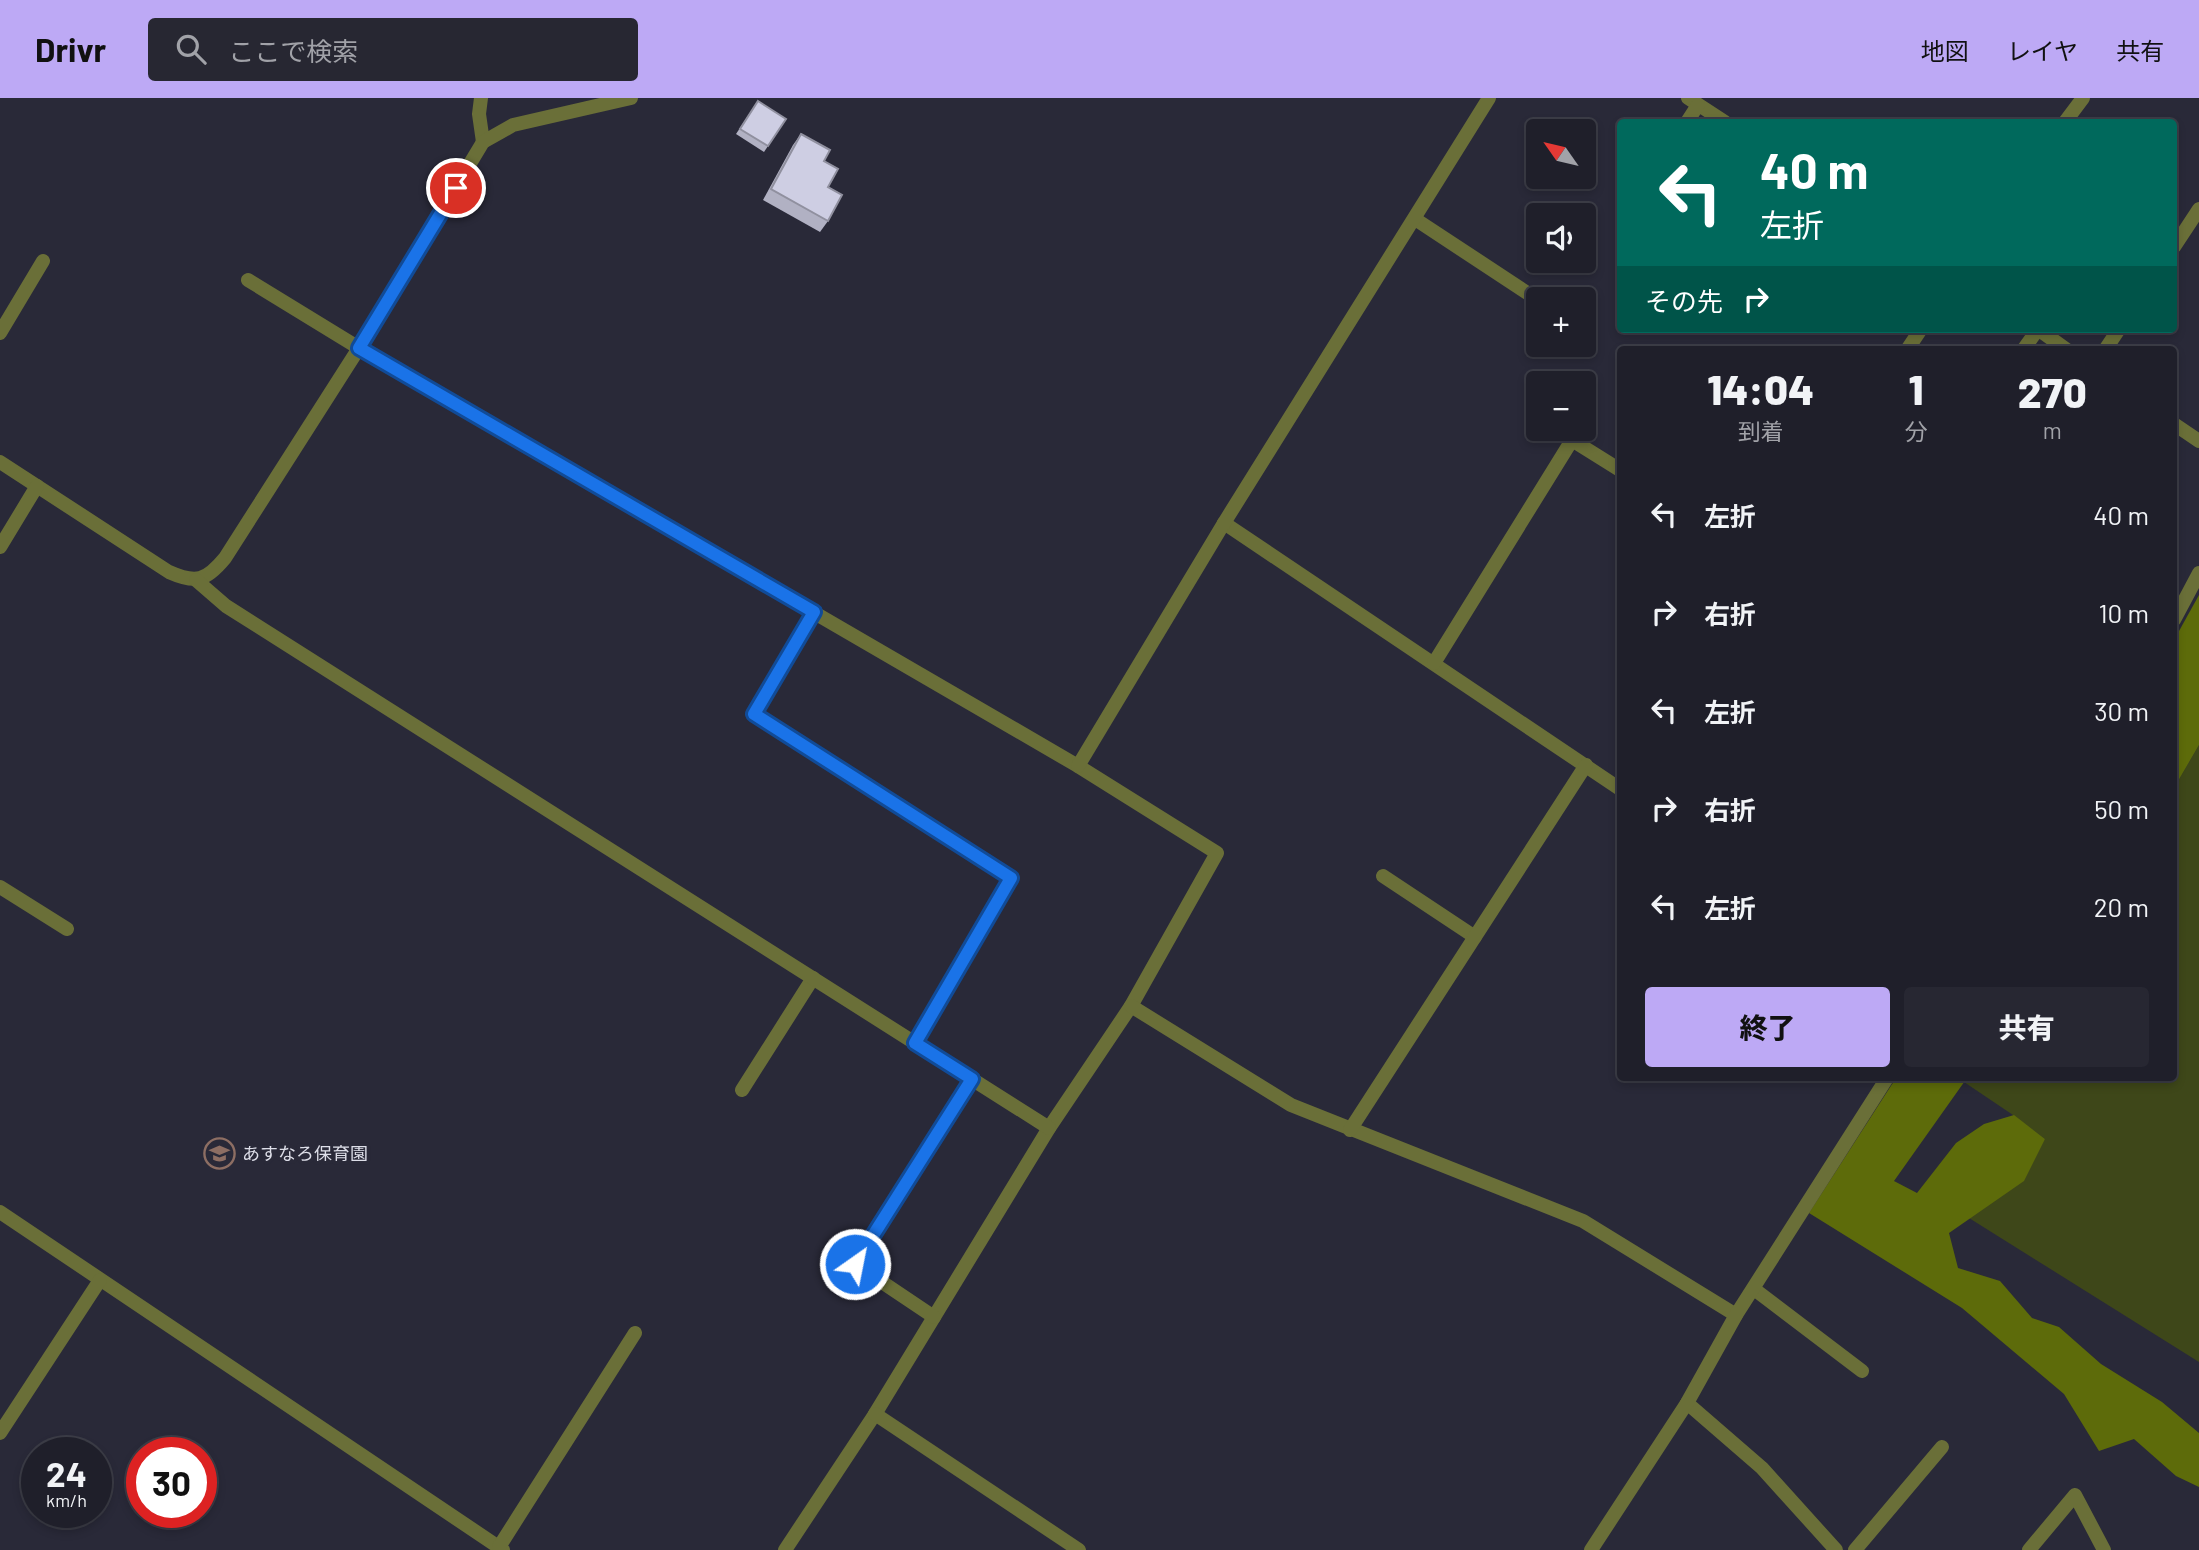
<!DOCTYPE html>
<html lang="ja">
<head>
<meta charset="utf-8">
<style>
	:root { --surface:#1f1f2a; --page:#272732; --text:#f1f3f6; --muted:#a1a2a8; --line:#3c3d47; --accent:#bda9f5 }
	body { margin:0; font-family:Barlow,"Noto Sans JP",sans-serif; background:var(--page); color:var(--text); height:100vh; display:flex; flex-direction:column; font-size:26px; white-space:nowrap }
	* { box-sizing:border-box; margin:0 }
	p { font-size:23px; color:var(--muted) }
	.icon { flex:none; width:38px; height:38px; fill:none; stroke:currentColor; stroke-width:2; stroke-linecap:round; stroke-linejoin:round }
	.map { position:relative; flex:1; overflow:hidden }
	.side { position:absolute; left:1617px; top:248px; width:560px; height:735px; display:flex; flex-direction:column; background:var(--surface); border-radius:7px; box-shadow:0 4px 10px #0003,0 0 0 2px var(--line) }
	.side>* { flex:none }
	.top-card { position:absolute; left:1617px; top:21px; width:560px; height:214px; border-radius:7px; box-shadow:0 4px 10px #0003,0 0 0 2px var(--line); background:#00695c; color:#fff; overflow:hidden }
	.needle { width:46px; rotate:304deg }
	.fabs { position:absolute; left:1526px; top:21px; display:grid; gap:14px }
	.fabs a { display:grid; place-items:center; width:70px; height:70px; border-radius:7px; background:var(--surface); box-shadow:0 4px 10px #0003,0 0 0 2px var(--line); font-size:35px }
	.speed { position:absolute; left:21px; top:1339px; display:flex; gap:14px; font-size:35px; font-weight:700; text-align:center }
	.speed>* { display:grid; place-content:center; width:91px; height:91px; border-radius:50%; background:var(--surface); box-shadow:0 4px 10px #0003,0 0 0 2px var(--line); line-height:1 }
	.speed small { font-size:18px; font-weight:400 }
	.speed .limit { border:10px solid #d22; background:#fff; color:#111 }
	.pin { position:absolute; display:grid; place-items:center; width:60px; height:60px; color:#fff; margin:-30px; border:4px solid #fff; border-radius:50%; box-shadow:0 2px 7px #0007 }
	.me { position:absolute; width:77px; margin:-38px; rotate:33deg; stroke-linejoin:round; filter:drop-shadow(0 0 5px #0008) }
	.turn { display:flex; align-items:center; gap:24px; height:147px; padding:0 28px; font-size:32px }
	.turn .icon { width:91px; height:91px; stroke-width:2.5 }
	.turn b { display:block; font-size:49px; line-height:60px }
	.then { display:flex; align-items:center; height:66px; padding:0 28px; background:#0003; gap:14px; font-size:26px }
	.eta { display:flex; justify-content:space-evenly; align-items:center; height:119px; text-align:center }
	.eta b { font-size:42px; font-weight:800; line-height:49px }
	.button { display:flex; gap:14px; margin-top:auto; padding:14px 28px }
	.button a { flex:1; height:80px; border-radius:7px; background:var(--accent); color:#111; font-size:28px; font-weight:800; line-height:80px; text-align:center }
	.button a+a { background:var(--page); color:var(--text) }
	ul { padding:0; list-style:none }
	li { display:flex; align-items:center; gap:21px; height:98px; padding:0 28px }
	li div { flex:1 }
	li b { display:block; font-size:26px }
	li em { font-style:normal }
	header { display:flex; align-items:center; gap:42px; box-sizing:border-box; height:98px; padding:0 35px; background:var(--accent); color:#111 }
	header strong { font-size:33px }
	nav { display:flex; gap:38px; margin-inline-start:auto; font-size:24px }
	.search { width:490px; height:63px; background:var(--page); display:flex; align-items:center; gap:18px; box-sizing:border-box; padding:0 24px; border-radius:7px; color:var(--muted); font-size:26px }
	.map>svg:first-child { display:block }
	.green { fill:#3e4719 }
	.forest { fill:#5d6b0a }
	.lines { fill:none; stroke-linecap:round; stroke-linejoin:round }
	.service { stroke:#6a6f38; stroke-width:14 }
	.minor { stroke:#6a6f38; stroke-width:14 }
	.wall { fill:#b1b1c3 }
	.building { fill:#cecee3; stroke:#90909f; stroke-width:2 }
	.route-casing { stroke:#114b97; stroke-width:18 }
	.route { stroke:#1a73e8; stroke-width:12 }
	.labels { text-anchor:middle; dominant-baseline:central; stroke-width:7; stroke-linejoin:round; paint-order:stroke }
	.poi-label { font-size:18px; fill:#dddee8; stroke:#292938; text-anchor:start }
</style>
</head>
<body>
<header>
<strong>Drivr</strong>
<div class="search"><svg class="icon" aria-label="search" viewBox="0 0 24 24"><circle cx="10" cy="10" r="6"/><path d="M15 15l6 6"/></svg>ここで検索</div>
<nav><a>地図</a><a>レイヤ</a><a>共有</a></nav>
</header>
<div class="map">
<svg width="2199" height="1452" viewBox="0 0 2199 1452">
	<rect width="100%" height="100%" fill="#292938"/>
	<polygon class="green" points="2199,647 2199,1264 1969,1120 1995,1101 2045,1041 2013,1017 1964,984 1967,980 2174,980 2174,690"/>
	<g class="forest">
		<polygon points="2199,497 2199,647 2174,690 2174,542"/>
		<polygon points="1896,980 1967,980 1894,1083 1917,1095 1956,1045 1984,1026 2014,1017 2045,1041 2024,1083 1949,1135 1958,1170 2000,1183 2032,1220 2059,1229 2101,1266 2162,1304 2199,1335 2199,1389 2176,1378 2134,1341 2099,1353 2064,1296 1962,1210 1809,1115"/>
	</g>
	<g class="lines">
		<g class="service">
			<polyline points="248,182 359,250"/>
			<polyline points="1383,778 1475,839"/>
			<polyline points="742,992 813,880"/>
			<polyline points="1754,1191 1862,1273"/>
			<polyline points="1855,1452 1942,1349"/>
		</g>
		<g class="minor">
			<polyline points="481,0 479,16 483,44"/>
			<polyline points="1688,0 1725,24"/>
			<polyline points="1687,24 1698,7"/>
			<polyline points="2065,24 2083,0"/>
			<polyline points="1415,121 1538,202"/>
			<polyline points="2174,149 2199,111"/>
			<polyline points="2038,231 2067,252"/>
			<polyline points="0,235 43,163"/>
			<polyline points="359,250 1078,668 1217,755 1131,908 1049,1030 875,1316 785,1452"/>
			<polyline points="1907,252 1921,231"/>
			<polyline points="2023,252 2038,231"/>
			<polyline points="2105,252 2119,231"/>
			<polyline points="2174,326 2199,343"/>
			<path d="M 0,364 L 169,474 C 196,486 206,483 225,460 L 359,250 L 483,44 L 513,27 L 631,0"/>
			<polyline points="1224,425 1620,691"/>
			<polyline points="0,449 37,388"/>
			<polyline points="196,482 226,508 1049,1030"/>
			<polyline points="814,514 754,616 1011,780 916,945"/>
			<polyline points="2174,522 2199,475"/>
			<polyline points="1434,565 1572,342 1620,372"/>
			<polyline points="1078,668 1224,425 1489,0"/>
			<polyline points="0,789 67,831"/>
			<polyline points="1131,908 1291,1007 1583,1123 1736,1217"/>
			<polyline points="1350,1032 1586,667"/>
			<polyline points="0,1114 503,1452"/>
			<polyline points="934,1219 855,1166 973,981"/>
			<polyline points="1687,1305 1762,1370 1836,1452"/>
			<polyline points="875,1316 1079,1452"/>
			<polyline points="0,1335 100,1182"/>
			<polyline points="499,1449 635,1235"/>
			<polyline points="1591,1452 1687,1305 1736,1217 1887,980"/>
			<polyline points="2029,1452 2075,1397 2104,1452"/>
		</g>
	</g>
	<g class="wall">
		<polygon points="758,3 786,21 764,54 736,36"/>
		<polygon points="801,36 824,63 828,89 828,123 820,134 763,102 793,47"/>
	</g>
	<g class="building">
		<polygon points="758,3 786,21 768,48 740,31"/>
		<polygon points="801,36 830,52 824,63 838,71 828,89 842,97 828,123 771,91"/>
	</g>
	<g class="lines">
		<defs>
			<polyline id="route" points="456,90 359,250 814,514 754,616 1011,780 915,945 972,981 855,1166"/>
		</defs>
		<use href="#route" class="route-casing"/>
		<use href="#route" class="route"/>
	</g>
	<defs>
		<symbol id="school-ring" viewBox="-11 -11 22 22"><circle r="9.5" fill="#292938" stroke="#8d6e63" stroke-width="1.5"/><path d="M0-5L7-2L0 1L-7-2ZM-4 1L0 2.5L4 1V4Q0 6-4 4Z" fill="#8d6e63"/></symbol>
	</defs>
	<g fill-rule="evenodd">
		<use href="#school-ring" x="202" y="1038" width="35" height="35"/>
	</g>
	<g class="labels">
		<g class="poi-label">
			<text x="242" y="1055">あすなろ保育園</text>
		</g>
	</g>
</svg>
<div class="fabs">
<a><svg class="needle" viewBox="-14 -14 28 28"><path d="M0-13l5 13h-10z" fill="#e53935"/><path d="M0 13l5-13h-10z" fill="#a1a2a8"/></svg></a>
<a><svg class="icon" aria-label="sound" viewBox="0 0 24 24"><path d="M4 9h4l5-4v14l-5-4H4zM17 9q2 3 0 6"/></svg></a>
<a>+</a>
<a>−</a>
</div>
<div class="speed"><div>24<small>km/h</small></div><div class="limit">30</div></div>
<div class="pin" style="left:456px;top:90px;background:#d93025"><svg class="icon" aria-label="arrive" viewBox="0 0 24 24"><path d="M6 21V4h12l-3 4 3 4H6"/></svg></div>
<svg class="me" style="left:855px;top:1166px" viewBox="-20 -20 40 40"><circle r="17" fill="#1a73e8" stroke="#fff" stroke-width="3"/><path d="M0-11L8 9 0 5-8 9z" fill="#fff"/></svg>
<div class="top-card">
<div class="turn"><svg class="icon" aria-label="left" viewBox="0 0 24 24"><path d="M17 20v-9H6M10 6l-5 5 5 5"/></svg><div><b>40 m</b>左折</div></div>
<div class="then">その先<svg class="icon" aria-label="right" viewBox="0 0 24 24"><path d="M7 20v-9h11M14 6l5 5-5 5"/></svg></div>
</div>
<section class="side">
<div class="eta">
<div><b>14:04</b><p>到着</p></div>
<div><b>1</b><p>分</p></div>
<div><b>270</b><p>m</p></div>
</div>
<ul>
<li><svg class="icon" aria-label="left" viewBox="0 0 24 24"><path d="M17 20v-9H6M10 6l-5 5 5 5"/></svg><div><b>左折</b></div><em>40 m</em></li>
<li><svg class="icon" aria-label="right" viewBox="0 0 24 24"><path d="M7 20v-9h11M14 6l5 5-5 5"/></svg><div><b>右折</b></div><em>10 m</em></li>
<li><svg class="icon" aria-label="left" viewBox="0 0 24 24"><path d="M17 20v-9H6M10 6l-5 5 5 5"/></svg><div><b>左折</b></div><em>30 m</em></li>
<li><svg class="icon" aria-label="right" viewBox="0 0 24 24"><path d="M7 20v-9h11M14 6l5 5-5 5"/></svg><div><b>右折</b></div><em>50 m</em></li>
<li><svg class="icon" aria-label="left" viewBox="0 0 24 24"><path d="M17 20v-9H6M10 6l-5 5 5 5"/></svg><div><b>左折</b></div><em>20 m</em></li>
</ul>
<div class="button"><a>終了</a><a>共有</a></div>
</section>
</div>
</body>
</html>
